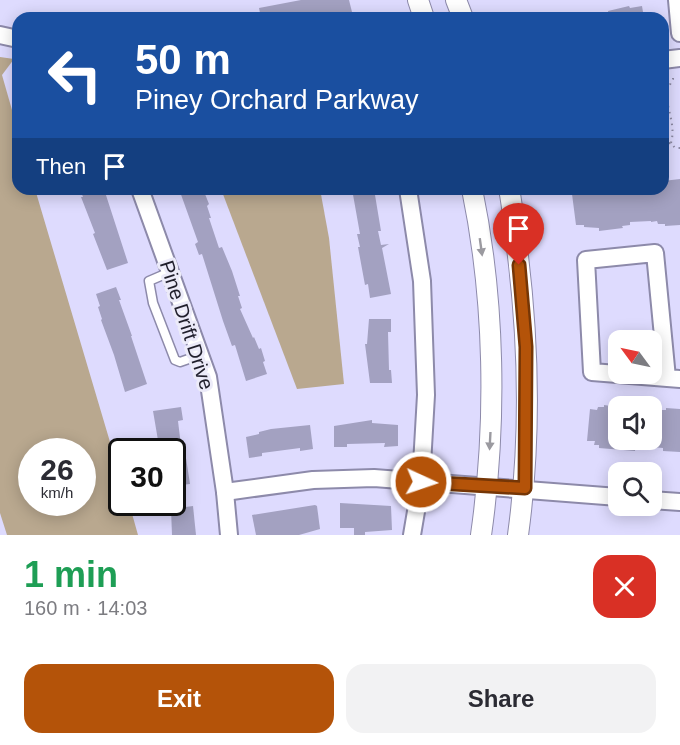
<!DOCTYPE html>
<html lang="en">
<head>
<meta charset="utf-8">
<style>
	:root { --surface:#fff; --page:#f2f2f3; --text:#2b2b33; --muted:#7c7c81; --accent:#b45309 }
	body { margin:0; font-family:Arial,sans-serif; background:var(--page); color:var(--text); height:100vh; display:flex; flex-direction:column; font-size:22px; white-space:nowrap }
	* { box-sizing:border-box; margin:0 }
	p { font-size:20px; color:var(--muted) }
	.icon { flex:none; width:33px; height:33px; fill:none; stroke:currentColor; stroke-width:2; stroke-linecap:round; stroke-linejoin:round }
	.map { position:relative; height:535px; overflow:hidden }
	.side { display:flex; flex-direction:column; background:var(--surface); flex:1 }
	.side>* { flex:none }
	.top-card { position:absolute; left:12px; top:12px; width:657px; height:183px; border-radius:18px; box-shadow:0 3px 15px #0003; background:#1a4fa0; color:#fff; overflow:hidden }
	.needle { width:39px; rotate:303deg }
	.fabs { position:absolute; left:608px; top:330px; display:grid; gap:12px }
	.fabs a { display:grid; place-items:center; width:54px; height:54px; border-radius:12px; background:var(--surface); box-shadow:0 3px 15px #0003; font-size:30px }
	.speed { position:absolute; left:18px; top:438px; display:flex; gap:12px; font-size:30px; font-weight:700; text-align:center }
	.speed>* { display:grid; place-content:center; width:78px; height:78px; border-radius:50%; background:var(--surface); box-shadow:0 3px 15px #0003; line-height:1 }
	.speed small { font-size:15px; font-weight:400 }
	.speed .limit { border:3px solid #111; border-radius:9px; background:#fff; color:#111 }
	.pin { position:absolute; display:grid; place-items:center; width:51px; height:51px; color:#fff; margin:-62px -26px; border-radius:50% 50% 50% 0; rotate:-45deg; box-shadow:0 0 6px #0007 }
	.pin .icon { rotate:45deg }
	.me { position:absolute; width:66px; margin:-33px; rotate:93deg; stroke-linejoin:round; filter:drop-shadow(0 0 4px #0008) }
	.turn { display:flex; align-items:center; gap:21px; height:126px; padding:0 24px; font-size:27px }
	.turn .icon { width:78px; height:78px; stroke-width:2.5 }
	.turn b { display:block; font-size:42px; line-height:51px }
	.then { display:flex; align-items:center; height:57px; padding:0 24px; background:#0003; gap:12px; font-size:22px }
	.round { display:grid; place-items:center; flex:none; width:63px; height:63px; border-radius:18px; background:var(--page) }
	.headline { display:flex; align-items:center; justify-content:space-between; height:102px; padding:0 24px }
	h1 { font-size:36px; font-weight:600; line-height:45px; color:#1e9e55 }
	.button { display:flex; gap:12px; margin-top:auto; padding:12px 24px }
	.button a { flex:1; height:69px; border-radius:18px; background:var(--accent); color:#fff; font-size:24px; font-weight:600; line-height:69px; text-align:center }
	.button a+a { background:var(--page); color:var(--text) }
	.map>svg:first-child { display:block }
	.forest { fill:#b9a88f; fill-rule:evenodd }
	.building { fill:#a3a1c1 }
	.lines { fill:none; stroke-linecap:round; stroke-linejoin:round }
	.service-casing { stroke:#8d8aaa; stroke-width:11 }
	.minor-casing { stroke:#8d8aaa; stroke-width:20 }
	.tertiary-casing { stroke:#8d8aaa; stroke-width:22 }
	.path { stroke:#8d8ba5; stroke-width:2; stroke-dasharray:1.5 4.5; stroke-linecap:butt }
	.service { stroke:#fff; stroke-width:8 }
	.minor { stroke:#fff; stroke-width:16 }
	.tertiary { stroke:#fff; stroke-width:20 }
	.oneway { fill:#9b9aa0 }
	.route-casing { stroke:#753606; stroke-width:15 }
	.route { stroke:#b45309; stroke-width:10 }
	.labels { text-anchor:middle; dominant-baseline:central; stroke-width:6; stroke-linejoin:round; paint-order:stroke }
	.street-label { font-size:20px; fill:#201f2c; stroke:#ecebf9 }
</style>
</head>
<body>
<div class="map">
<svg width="680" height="535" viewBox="0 0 680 535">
	<rect width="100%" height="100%" fill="#dedbfe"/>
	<g class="forest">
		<path d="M 0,57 L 14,59 L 2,75 L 18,131 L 18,189 L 35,189 L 121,479 L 122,502 L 129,503 L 138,535 L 7,535 L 0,513 ZM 32,452 L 82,452 L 82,502 L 32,502 Z"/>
		<polygon points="221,189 320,189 329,238 344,384 297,389"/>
	</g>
	<g class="building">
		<polygon points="301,0 349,0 352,12 330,18 261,18 259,8"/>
		<polygon points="629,6 630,8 642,6 644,18 609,18 608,11"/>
		<polygon points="680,179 680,225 665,226 665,224 658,224 657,221 651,222 651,221 630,222 630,225 622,226 623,228 599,231 599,228 584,227 584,225 576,225 572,194 580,193 580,189 663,189 663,181"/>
		<polygon points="80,189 104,189 128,263 107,270 93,234 95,233 81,197 83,197"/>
		<polygon points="179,189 203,189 209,204 207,206 211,218 209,218 219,248 222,247 232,271 240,296 238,296 242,308 240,309 253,338 254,337 259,349 261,348 265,361 263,362 267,374 246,381 235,345 232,346 223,321 202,254 199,255 195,244 198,242"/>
		<polygon points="352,189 374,189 381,231 378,231 381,245 389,244 382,248 391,294 370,298 368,284 365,285 358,247 360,247 357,234 360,234"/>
		<polygon points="116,287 121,300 119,300 132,336 131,336 147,384 125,392 114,355 101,320 102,319 98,307 100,306 96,294"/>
		<polygon points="369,319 391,319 391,332 388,332 389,370 391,370 392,383 370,383 365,344 367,344"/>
		<polygon points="604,405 618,407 618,440 636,440 635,451 599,448 599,445 594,445 595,441 587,441 590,409 597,410 598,407 604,407"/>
		<polygon points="181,407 183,420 178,421 181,446 184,445 190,484 172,486 172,452 160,452 153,411"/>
		<polygon points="666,408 680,409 680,452 663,451 663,448 651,447 651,412 659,412 659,410 666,410"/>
		<polygon points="372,420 372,423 398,425 398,446 384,447 385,443 347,444 347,447 334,447 334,426"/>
		<polygon points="310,425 313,449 300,451 300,448 262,453 262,456 249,458 246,437 259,434 259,432 271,429"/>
		<polygon points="340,503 391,506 392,530 365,532 365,535 354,535 354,528 340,528"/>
		<polygon points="315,505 317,506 320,529 299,535 256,535 252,515"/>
		<polygon points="193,506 196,535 172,535 171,509"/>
	</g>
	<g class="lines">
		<defs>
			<polyline id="service" points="170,272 149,281 153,303 175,360 180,362 200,355"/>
			<g id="minor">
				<polyline points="677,0 680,33"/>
				<polyline points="0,35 18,39"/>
				<polyline points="663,60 680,58"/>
				<polyline points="140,189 208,377 225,492 229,535"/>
				<polyline points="408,189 422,281 426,395 421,482 412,535"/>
				<polyline points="667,378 655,253 586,260 592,372 680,379"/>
				<polyline points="225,492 313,480 374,478 618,497"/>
				<polyline points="651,500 680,502"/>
			</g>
			<g id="tertiary">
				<polyline points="418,0 424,18"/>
				<polyline points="456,0 463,18"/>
				<path d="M 472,189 C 495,300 497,423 481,535"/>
				<path d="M 509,189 C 513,208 514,228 517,248 C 529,343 531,440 518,535"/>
			</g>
		</defs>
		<use href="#service" class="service-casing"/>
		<use href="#minor" class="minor-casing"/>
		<use href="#tertiary" class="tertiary-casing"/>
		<g class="path">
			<path d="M 671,143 C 676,125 667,110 666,92 L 673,79 L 673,74"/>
			<polyline points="663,144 671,143 675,148 680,148"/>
		</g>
		<use href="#service" class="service"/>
		<use href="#minor" class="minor"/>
		<use href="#tertiary" class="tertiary"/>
	</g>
	<defs><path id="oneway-solid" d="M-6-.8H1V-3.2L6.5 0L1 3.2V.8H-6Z" transform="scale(1.5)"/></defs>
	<g class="oneway">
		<use href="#oneway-solid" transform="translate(481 247) rotate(82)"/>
		<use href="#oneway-solid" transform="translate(490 441) rotate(93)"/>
	</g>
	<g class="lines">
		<defs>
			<polyline id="route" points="421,482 525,488 526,347 519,265"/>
		</defs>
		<use href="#route" class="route-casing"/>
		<use href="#route" class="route"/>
	</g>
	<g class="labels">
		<g class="street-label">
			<text transform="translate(187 325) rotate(72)">Pine Drift Drive</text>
		</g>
	</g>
</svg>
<div class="fabs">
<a><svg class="needle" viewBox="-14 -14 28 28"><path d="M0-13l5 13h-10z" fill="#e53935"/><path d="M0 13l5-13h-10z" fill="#7c7c81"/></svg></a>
<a><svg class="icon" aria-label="sound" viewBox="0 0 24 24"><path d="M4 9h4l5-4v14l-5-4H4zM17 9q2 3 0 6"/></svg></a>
<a><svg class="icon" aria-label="search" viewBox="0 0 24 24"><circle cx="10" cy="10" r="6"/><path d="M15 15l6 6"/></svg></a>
</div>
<div class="speed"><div>26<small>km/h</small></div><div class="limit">30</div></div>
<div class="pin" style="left:519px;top:265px;background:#d93025"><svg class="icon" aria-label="arrive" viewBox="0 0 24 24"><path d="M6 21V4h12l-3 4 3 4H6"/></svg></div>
<svg class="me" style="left:421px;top:482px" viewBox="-20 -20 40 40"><circle r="17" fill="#b45309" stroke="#fff" stroke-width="3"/><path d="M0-11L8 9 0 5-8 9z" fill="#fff"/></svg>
<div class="top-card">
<div class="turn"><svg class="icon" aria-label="left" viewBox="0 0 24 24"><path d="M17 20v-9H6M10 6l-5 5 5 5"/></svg><div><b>50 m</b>Piney Orchard Parkway</div></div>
<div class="then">Then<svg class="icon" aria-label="arrive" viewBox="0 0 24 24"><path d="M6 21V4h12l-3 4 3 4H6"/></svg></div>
</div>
</div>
<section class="side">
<div class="headline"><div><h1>1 min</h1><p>160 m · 14:03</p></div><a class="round" style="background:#d93025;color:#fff"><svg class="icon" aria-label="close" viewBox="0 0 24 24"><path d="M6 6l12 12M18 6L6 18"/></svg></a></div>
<div class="button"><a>Exit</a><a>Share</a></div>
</section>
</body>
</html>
